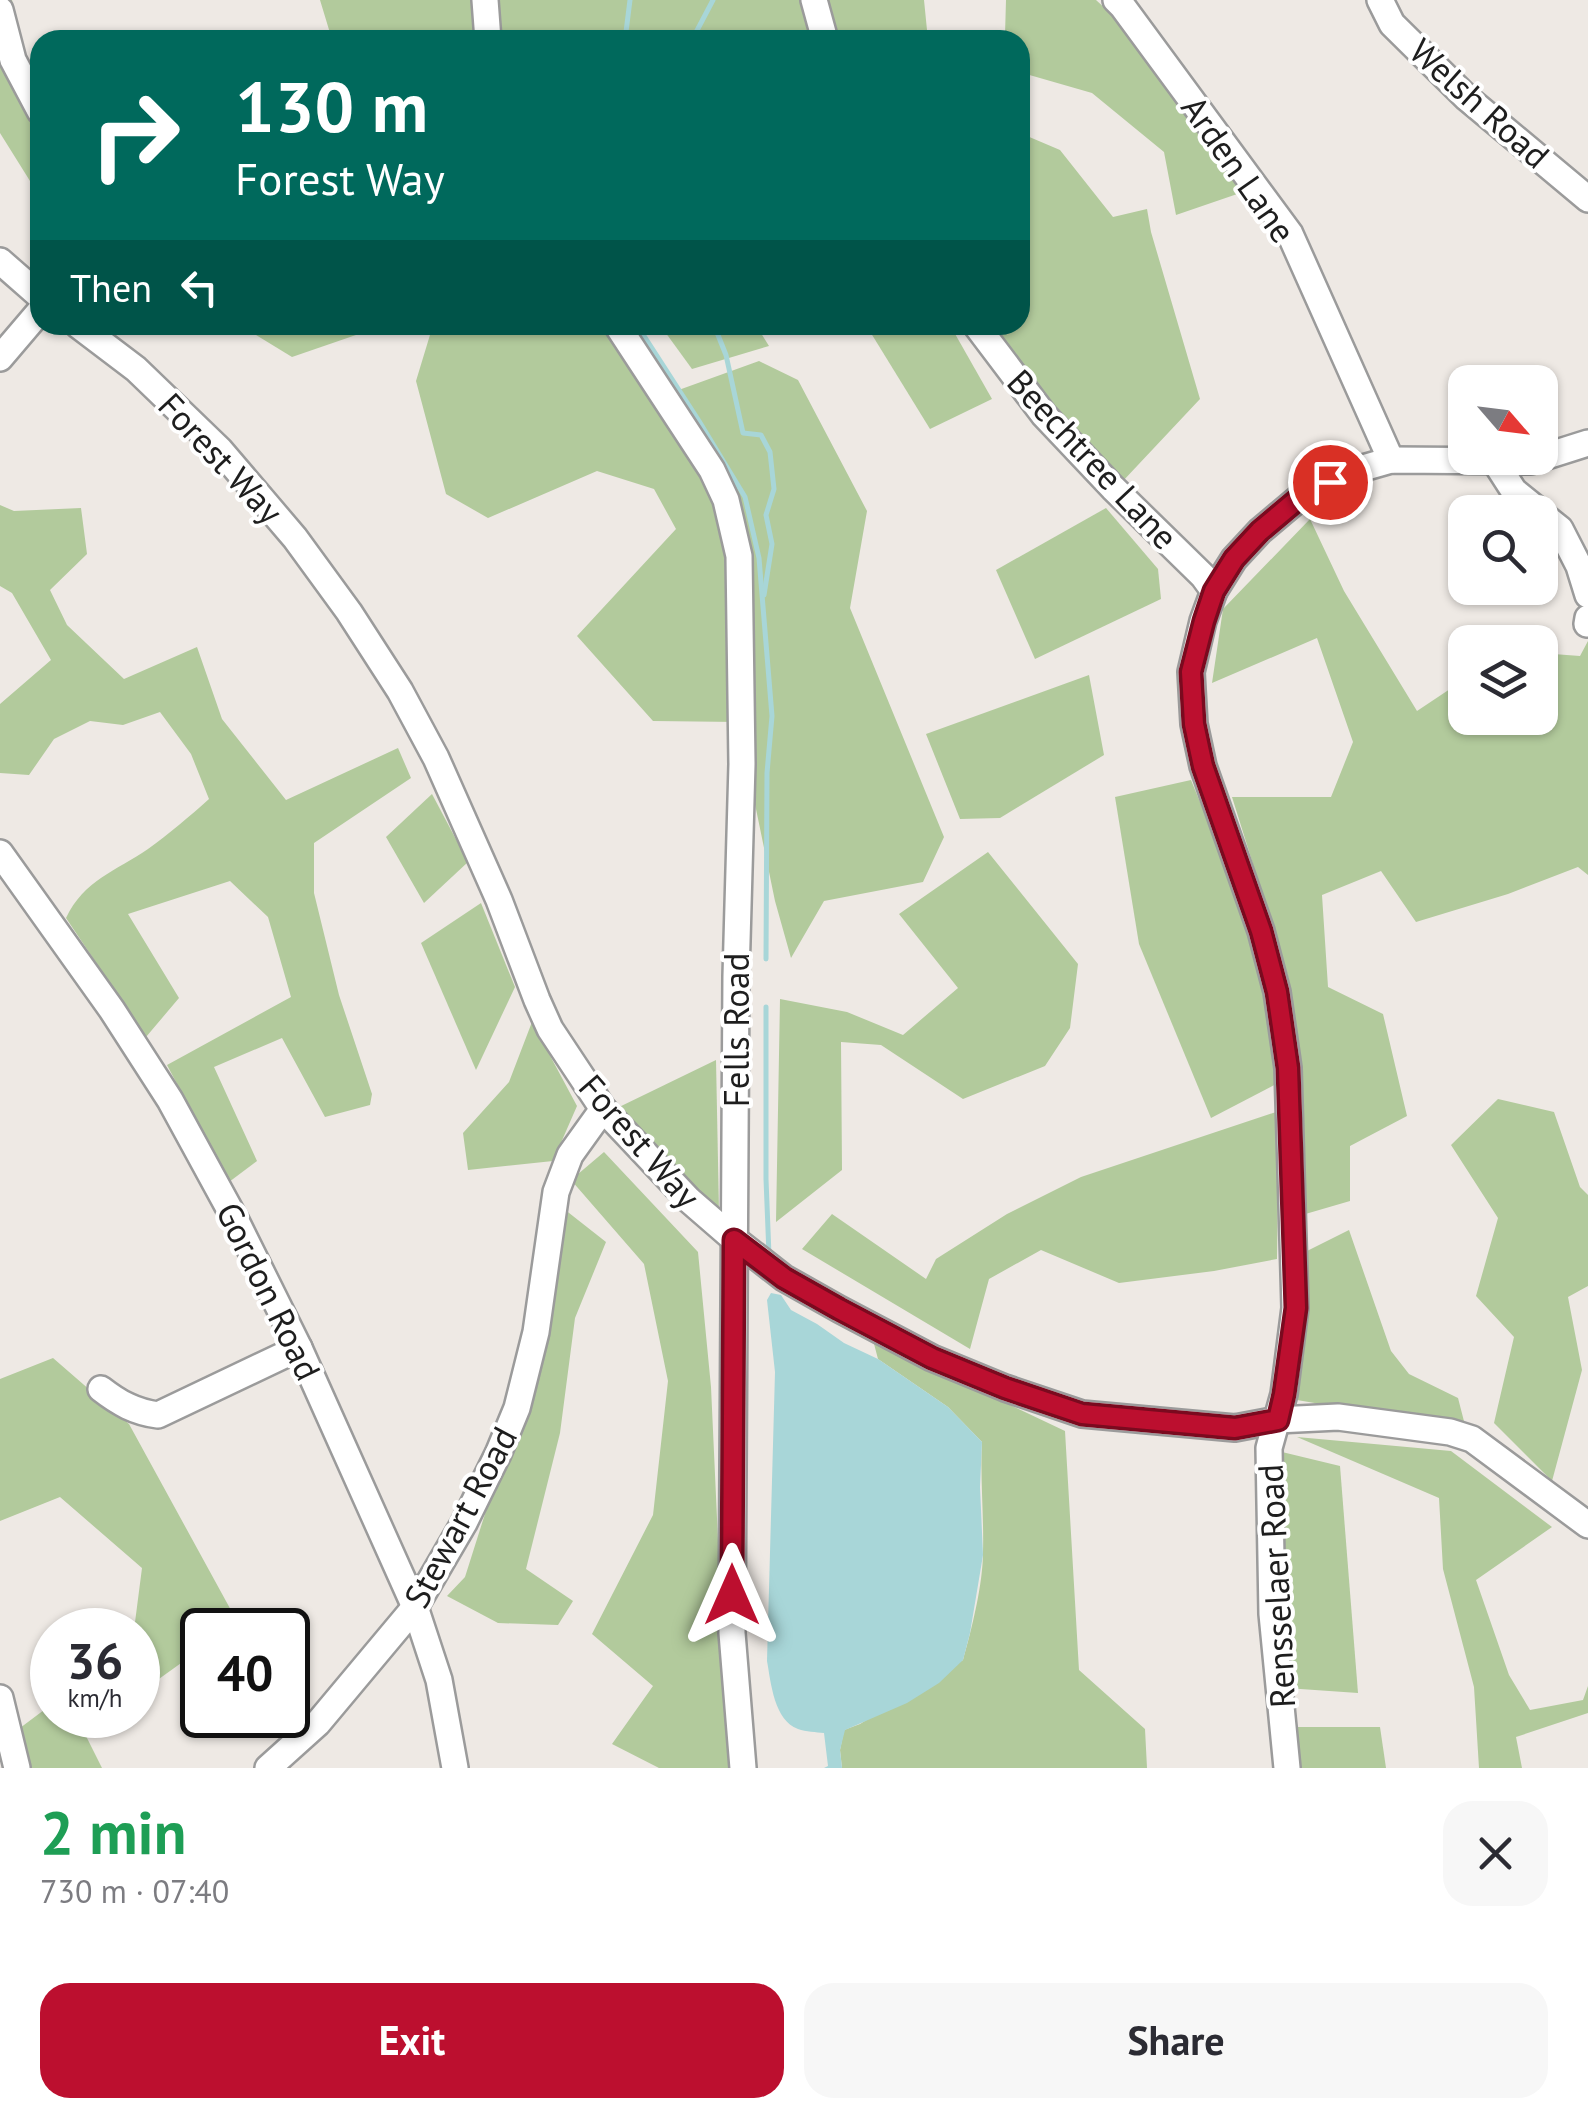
<!DOCTYPE html>
<html lang="en">
<head>
<meta charset="utf-8">
<style>
	:root { --surface:#fff; --page:#f7f7f7; --text:#2b2b33; --muted:#7c7c81; --accent:#bc0f2f }
	body { margin:0; font-family:"PT Sans",sans-serif; background:var(--page); color:var(--text); height:100vh; display:flex; flex-direction:column; font-size:38px; white-space:nowrap }
	* { box-sizing:border-box; margin:0 }
	p { font-size:32px; color:var(--muted) }
	.icon { flex:none; width:55px; height:55px; fill:none; stroke:currentColor; stroke-width:2; stroke-linecap:round; stroke-linejoin:round }
	.map { position:relative; height:1768px; overflow:hidden }
	.sheet { display:flex; flex-direction:column; background:var(--surface); flex:1 }
	.sheet>* { flex:none }
	.guide { position:absolute; left:30px; top:30px; width:1000px; height:305px; border-radius:30px; box-shadow:0 2px 8px #0004; background:#00695c; color:#fff; overflow:hidden }
	.needle { width:65px; rotate:118deg }
	.fabs { position:absolute; left:1448px; top:365px; display:grid; gap:20px }
	.fabs a { display:grid; place-items:center; width:110px; height:110px; border-radius:20px; background:var(--surface); box-shadow:0 2px 8px #0004; font-size:50px }
	.speed { position:absolute; left:30px; top:1608px; display:flex; gap:20px; font-size:50px; font-weight:700; text-align:center }
	.speed>* { display:grid; place-content:center; width:130px; height:130px; border-radius:50%; background:var(--surface); box-shadow:0 2px 8px #0004; line-height:1 }
	.speed small { font-size:25px; font-weight:400 }
	.speed .limit { border:5px solid #111; border-radius:15px; background:#fff; color:#111 }
	.pin { position:absolute; display:grid; place-items:center; width:85px; height:85px; color:#fff; margin:-42px; border:5px solid #fff; border-radius:50%; box-shadow:0 2px 10px #0007 }
	.me { position:absolute; width:110px; margin:-55px; rotate:0deg; stroke-linejoin:round; filter:drop-shadow(0 0 8px #0008) }
	.turn { display:flex; align-items:center; gap:35px; height:210px; padding:0 40px; font-size:45px }
	.turn .icon { width:130px; height:130px; stroke-width:2.5 }
	.turn b { display:block; font-size:70px; line-height:85px }
	.then { display:flex; align-items:center; height:95px; padding:0 40px; background:#0003; gap:20px; font-size:38px }
	.round { display:grid; place-items:center; flex:none; width:105px; height:105px; border-radius:30px; background:var(--page) }
	.overview { display:flex; align-items:center; justify-content:space-between; height:170px; padding:0 40px }
	h1 { font-size:60px; font-weight:700; line-height:75px; color:#1e9e55 }
	.button { display:flex; gap:20px; margin-top:auto; padding:20px 40px }
	.button a { flex:1; height:115px; border-radius:30px; background:var(--accent); color:#fff; font-size:40px; font-weight:700; line-height:115px; text-align:center }
	.button a+a { background:var(--page); color:var(--text) }
	.map>svg:first-child { display:block }
	.forest { fill:#b2ca9c }
	.water { fill:#a8d6d8 }
	.lines { fill:none; stroke-linecap:round; stroke-linejoin:round }
	.stream { stroke:#a8d6d8; stroke-width:5 }
	.minor-casing { stroke:#9b9b9b; stroke-width:30 }
	.minor { stroke:#fff; stroke-width:25 }
	.route-casing { stroke:#7a0a1f; stroke-width:25 }
	.route { stroke:#bc0f2f; stroke-width:18 }
	.labels { text-anchor:middle; dominant-baseline:central; stroke-width:8; stroke-linejoin:round; paint-order:stroke }
	.street-label { font-size:35px; fill:#1e1e1e; stroke:#fff }
</style>
</head>
<body>
<div class="map">
<svg width="1588" height="1768" viewBox="0 0 1588 1768">
	<rect width="100%" height="100%" fill="#eee9e4"/>
	<g class="forest">
		<polygon points="0,0 12,0 40,126 40,197 0,133"/>
		<polygon points="320,0 924,0 928,40 471,40 466,30 330,33"/>
		<polygon points="1006,0 1096,0 1146,46 1246,191 1176,215 1164,152 1092,93 1026,74 1020,63 1020,40 1008,40 1005,35"/>
		<polygon points="1020,133 1060,150 1113,217 1147,209 1151,232 1200,399 1122,482 996,339 988,325 1020,325"/>
		<polygon points="250,325 385,325 292,357 246,329"/>
		<polygon points="433,325 559,325 587,333 585,325 625,325 662,396 759,361 798,380 867,511 850,608 944,837 923,882 824,901 791,958 775,901 738,722 653,721 577,636 676,529 654,489 597,471 488,518 446,494 416,381"/>
		<polygon points="660,325 756,325 769,346 692,369"/>
		<polygon points="866,325 950,325 992,399 930,429"/>
		<path d="M 0,505 L 14,511 L 81,508 L 87,554 L 50,590 L 67,625 L 124,679 L 197,647 L 222,719 L 286,800 L 398,748 L 411,778 L 314,843 L 314,893 L 339,995 L 372,1094 L 370,1105 L 325,1117 L 282,1038 L 214,1067 L 257,1161 L 229,1182 L 167,1065 L 291,997 L 268,917 L 230,881 L 128,914 L 179,998 L 146,1037 L 66,918 C 84,880 116,871 148,849 C 169,834 190,816 209,799 L 191,754 L 160,712 L 123,725 L 90,721 L 54,739 L 29,775 L 0,773 L 0,704 L 51,660 L 12,593 L 0,586 Z"/>
		<polygon points="1106,508 1158,569 1161,599 1035,659 996,570"/>
		<polygon points="1310,519 1344,591 1417,711 1465,679 1465,718 1540,718 1540,653 1580,656 1588,641 1588,875 1578,867 1508,894 1416,922 1381,871 1322,895 1328,987 1383,1014 1407,1116 1350,1146 1350,1201 1302,1215 1297,1048 1288,976 1232,797 1331,797 1353,742 1317,638 1212,683 1223,609"/>
		<polygon points="1089,675 1104,755 1000,818 960,819 926,734"/>
		<polygon points="1191,780 1250,924 1280,1082 1211,1118 1139,944 1115,797"/>
		<polygon points="432,794 468,862 424,903 386,837"/>
		<polygon points="988,852 1078,964 1070,1028 1045,1066 963,1099 881,1045 841,1042 842,1170 776,1222 780,999 847,1012 903,1035 958,988 899,914"/>
		<polygon points="481,903 515,987 476,1070 421,943"/>
		<polygon points="532,1022 577,1106 553,1161 468,1170 463,1133 509,1082"/>
		<polygon points="716,1060 719,1212 615,1109"/>
		<polygon points="1498,1099 1554,1112 1580,1187 1588,1195 1588,1286 1568,1297 1582,1370 1552,1481 1494,1423 1514,1337 1476,1296 1498,1218 1451,1145"/>
		<polygon points="1279,1111 1277,1259 1214,1271 1119,1283 1041,1250 989,1279 970,1349 802,1249 832,1214 926,1279 936,1259 1007,1214 1081,1177"/>
		<polygon points="604,1152 698,1252 711,1387 725,1693 732,1768 659,1768 612,1744 653,1686 592,1634 653,1515 668,1381 644,1264 571,1180"/>
		<polygon points="564,1209 606,1242 575,1318 560,1433 526,1569 573,1601 558,1625 498,1623 447,1596 465,1577 548,1315"/>
		<polygon points="1349,1230 1391,1351 1409,1374 1458,1398 1466,1429 1297,1400 1307,1251"/>
		<path d="M 873,1340 L 1065,1431 L 1079,1670 L 1145,1729 L 1147,1768 L 842,1768 L 840,1750 L 844,1730 L 860,1724 L 963,1660 C 972,1628 983,1584 983,1552 C 984,1515 980,1478 982,1442 L 948,1407 L 878,1359 Z"/>
		<polygon points="53,1358 129,1424 238,1623 228,1630 202,1630 202,1648 138,1694 138,1630 134,1630 142,1568 60,1497 0,1521 0,1379"/>
		<polygon points="1297,1437 1451,1451 1552,1527 1476,1580 1509,1675 1530,1710 1583,1700 1588,1686 1588,1713 1516,1737 1522,1768 1479,1768 1474,1687 1443,1569 1439,1498"/>
		<polygon points="1282,1452 1340,1466 1358,1693 1286,1688"/>
		<polygon points="52,1704 52,1715 108,1715 84,1732 102,1768 20,1768 12,1734"/>
		<polygon points="1291,1727 1380,1727 1386,1768 1298,1768"/>
	</g>
	<path class="water" d="M 771,1293 L 781,1295 L 791,1310 L 817,1324 L 844,1343 L 878,1359 L 948,1407 L 982,1442 L 980,1487 L 983,1555 L 970,1633 L 963,1660 L 939,1683 L 907,1703 L 845,1730 L 840,1750 L 842,1768 L 824,1768 L 828,1766 L 824,1733 C 816,1732 806,1732 798,1729 C 774,1720 771,1683 767,1661 L 775,1372 L 767,1300 Z"/>
	<g class="lines">
		<g class="stream">
			<polyline points="625,40 630,0"/>
			<polyline points="692,40 713,0"/>
			<polyline points="637,325 699,421 745,497 759,558 772,716 767,773 766,959"/>
			<polyline points="714,325 726,355 743,433 761,435 770,452 774,489 766,515 772,544 764,595"/>
			<polyline points="766,1007 766,1179 769,1255"/>
		</g>
		<defs>
			<g id="minor">
				<polyline points="485,0 488,40"/>
				<polyline points="814,0 825,40"/>
				<polyline points="1116,0 1123,7 1290,234 1391,460"/>
				<polyline points="1380,0 1392,24 1467,98 1588,199"/>
				<polyline points="0,10 13,60 40,111"/>
				<polyline points="0,261 40,296"/>
				<polyline points="78,325 136,369 220,450 295,538 349,612 400,691 436,758 499,900 537,1000 550,1029 603,1109 689,1200 734,1239 784,1278 839,1309 932,1358 1005,1388 1082,1414 1235,1428 1277,1420 1338,1417 1450,1432 1472,1439 1588,1525"/>
				<polyline points="617,325 712,470 726,500 739,556 742,764 736,976 732,1633 743,1768"/>
				<polyline points="976,325 1044,415 1113,488 1203,576 1214,591"/>
				<polyline points="0,358 40,311"/>
				<polyline points="1494,460 1514,491 1540,512"/>
				<polyline points="1540,513 1560,529 1579,566 1588,595"/>
				<polyline points="1587,624 1588,618"/>
				<polyline points="0,853 112,1010 170,1100 236,1221 299,1348 415,1607 439,1680 455,1768"/>
				<path d="M 101,1389 C 119,1403 135,1412 158,1415 L 299,1348"/>
				<polyline points="0,1698 17,1768"/>
				<polyline points="268,1768 318,1723 415,1607 464,1523 498,1454 517,1408 536,1332 556,1192 570,1155 603,1109"/>
				<polyline points="1287,1768 1272,1614 1269,1448 1284,1394 1295,1308 1288,1068 1277,992 1261,931 1203,766 1194,724 1191,672 1203,621 1214,591 1234,559 1260,531 1304,494 1356,470 1391,460 1531,461 1588,443"/>
			</g>
		</defs>
		<use href="#minor" class="minor-casing"/>
		<use href="#minor" class="minor"/>
	</g>
	<g class="lines">
		<defs>
			<polyline id="route" points="732,1595 734,1240 784,1278 839,1309 932,1358 1005,1388 1082,1414 1235,1428 1278,1420 1284,1394 1296,1308 1288,1068 1277,992 1261,931 1203,766 1194,724 1191,672 1204,621 1214,591 1234,559 1260,531 1304,494 1330,482"/>
		</defs>
		<use href="#route" class="route-casing"/>
		<use href="#route" class="route"/>
	</g>
	<g class="labels">
		<g class="street-label">
			<text transform="translate(1480 103) rotate(42)">Welsh Road</text>
			<text transform="translate(1239 169) rotate(55)">Arden Lane</text>
			<text transform="translate(221 458) rotate(47)">Forest Way</text>
			<text transform="translate(1093 459) rotate(47)">Beechtree Lane</text>
			<text transform="translate(736 1030) rotate(-90)">Fells Road</text>
			<text transform="translate(640 1141) rotate(49)">Forest Way</text>
			<text transform="translate(269 1291) rotate(64)">Gordon Road</text>
			<text transform="translate(460 1517) rotate(-62)">Stewart Road</text>
			<text transform="translate(1276 1586) rotate(-93)">Rensselaer Road</text>
		</g>
	</g>
</svg>
<div class="fabs">
<a><svg class="needle" viewBox="-14 -14 28 28"><path d="M0-13l5 13h-10z" fill="#e53935"/><path d="M0 13l5-13h-10z" fill="#7c7c81"/></svg></a>
<a><svg class="icon" aria-label="search" viewBox="0 0 24 24"><circle cx="10" cy="10" r="6"/><path d="M15 15l6 6"/></svg></a>
<a><svg class="icon" aria-label="layers" viewBox="0 0 24 24"><path d="M12 4l9 5-9 5-9-5zM3 14l9 5 9-5"/></svg></a>
</div>
<div class="speed"><div>36<small>km/h</small></div><div class="limit">40</div></div>
<div class="pin" style="left:1330px;top:482px;background:#d93025"><svg class="icon" aria-label="arrive" viewBox="0 0 24 24"><path d="M6 21V4h12l-3 4 3 4H6"/></svg></div>
<svg class="me" style="left:732px;top:1595px" viewBox="-20 -20 40 40"><path d="M0-17L14 15 0 8-14 15z" fill="#bc0f2f" stroke="#fff" stroke-width="4"/></svg>
<div class="guide">
<div class="turn"><svg class="icon" aria-label="right" viewBox="0 0 24 24"><path d="M7 20v-9h11M14 6l5 5-5 5"/></svg><div><b>130 m</b>Forest Way</div></div>
<div class="then">Then<svg class="icon" aria-label="left" viewBox="0 0 24 24"><path d="M17 20v-9H6M10 6l-5 5 5 5"/></svg></div>
</div>
</div>
<section class="sheet">
<div class="overview"><div><h1>2 min</h1><p>730 m · 07:40</p></div><a class="round"><svg class="icon" aria-label="close" viewBox="0 0 24 24"><path d="M6 6l12 12M18 6L6 18"/></svg></a></div>
<div class="button"><a>Exit</a><a>Share</a></div>
</section>
</body>
</html>
